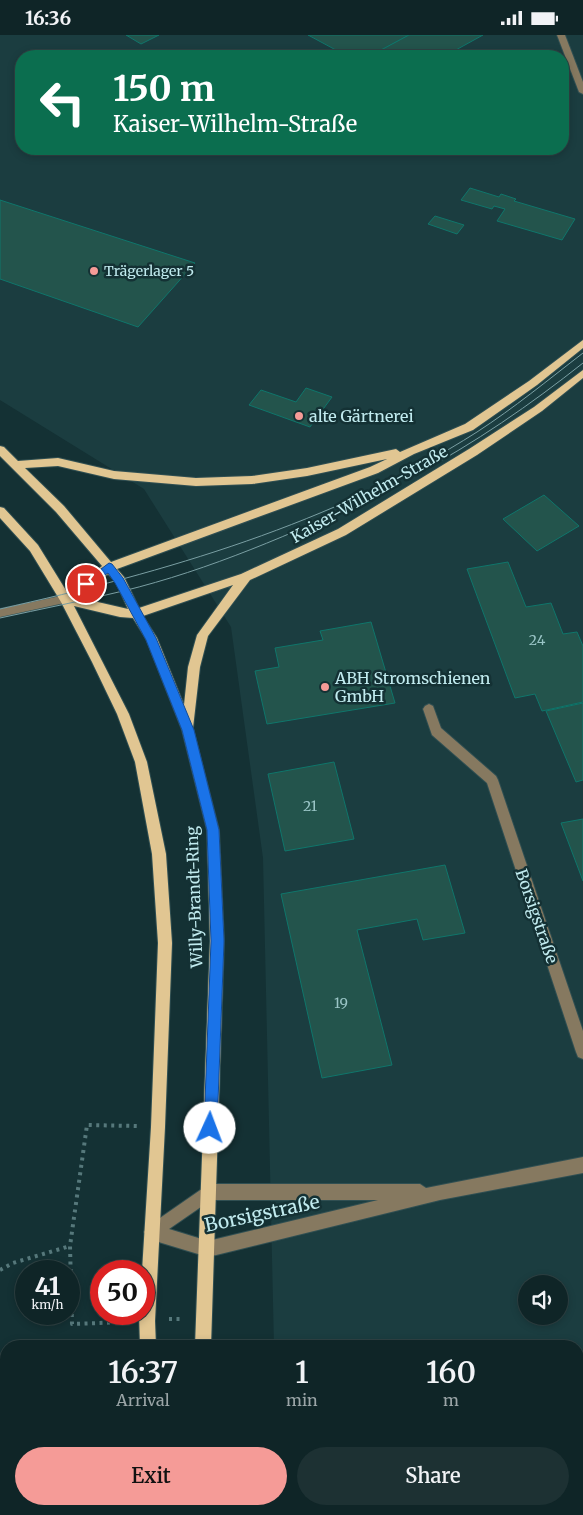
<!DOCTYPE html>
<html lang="en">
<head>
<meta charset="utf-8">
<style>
	:root { --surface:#0f2527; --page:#1d3133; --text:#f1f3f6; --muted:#9ba5a7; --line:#2f4244; --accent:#f59b97 }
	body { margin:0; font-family:Merriweather,serif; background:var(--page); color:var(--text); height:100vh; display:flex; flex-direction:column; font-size:19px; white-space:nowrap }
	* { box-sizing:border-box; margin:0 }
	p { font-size:16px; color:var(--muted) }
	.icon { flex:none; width:28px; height:28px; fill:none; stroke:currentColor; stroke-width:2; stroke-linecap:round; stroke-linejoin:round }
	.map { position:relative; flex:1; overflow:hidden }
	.sheet { position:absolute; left:0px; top:1305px; width:584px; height:175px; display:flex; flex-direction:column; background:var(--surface); border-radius:20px 20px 0 0; box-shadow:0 2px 8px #0003,0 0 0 1px var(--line) }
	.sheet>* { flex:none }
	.banner { position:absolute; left:15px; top:15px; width:554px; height:105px; border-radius:20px; box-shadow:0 2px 8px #0003,0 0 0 1px var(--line); background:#0b6e4f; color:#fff; overflow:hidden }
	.controls { position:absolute; left:518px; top:1240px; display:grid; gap:10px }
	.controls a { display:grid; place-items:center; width:50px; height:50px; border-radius:50%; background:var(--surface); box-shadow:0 2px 8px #0003,0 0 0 1px var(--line); font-size:25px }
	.speed { position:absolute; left:15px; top:1225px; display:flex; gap:10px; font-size:25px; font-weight:700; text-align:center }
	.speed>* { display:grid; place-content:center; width:65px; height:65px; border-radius:50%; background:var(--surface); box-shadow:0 2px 8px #0003,0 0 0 1px var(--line); line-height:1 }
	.speed small { font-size:12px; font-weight:400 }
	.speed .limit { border:8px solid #d22; background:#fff; color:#111 }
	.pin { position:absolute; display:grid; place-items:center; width:42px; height:42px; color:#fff; margin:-21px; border:2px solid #fff; border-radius:50%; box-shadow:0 1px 5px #0007 }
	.me { position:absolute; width:55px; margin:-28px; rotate:2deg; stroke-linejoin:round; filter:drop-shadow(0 0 4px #0008) }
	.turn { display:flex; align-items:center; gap:18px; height:105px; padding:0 15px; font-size:22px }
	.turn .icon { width:65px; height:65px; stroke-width:2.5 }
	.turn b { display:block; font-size:35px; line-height:42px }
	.eta { display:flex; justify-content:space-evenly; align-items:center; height:85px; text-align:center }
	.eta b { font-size:30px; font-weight:600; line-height:35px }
	.primary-button { display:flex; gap:10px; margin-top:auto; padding:10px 15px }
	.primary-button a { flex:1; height:58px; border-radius:30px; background:var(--accent); color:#111; font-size:20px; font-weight:600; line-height:58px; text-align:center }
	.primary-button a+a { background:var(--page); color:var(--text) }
	.status { display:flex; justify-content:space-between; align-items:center; height:35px; padding:0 25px; background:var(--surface); direction:ltr }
	.status svg { height:14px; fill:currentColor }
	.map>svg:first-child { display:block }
	.built { fill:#1b3d40; fill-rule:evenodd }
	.building { fill:#23544c; stroke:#0f766b }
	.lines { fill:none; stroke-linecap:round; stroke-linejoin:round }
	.minor-casing { stroke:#304f52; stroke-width:2 }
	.major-casing { stroke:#304f52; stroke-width:2 }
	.path { stroke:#56787b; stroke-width:4; stroke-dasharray:3 4.5; stroke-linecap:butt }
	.minor { fill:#867960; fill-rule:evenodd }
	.major { fill:#e1c692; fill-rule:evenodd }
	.tram { stroke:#7a9fa3; stroke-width:1 }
	.route { fill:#1a73e8; stroke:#114b97 }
	.poi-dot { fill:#f59b97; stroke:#143134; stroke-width:2 }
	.labels { text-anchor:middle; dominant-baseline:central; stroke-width:5; stroke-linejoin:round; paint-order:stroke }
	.far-poi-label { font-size:14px; fill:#c1ebef; stroke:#143134; text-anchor:start }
	.number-label { font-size:14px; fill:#9ac5c6 }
	.poi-label { font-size:16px; fill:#c1ebef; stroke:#143134; text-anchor:start }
	.street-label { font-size:16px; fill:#c1ebef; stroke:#143134 }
	.near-street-label { font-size:19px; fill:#c1ebef; stroke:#143134 }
</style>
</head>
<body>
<div class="status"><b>16:36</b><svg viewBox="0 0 49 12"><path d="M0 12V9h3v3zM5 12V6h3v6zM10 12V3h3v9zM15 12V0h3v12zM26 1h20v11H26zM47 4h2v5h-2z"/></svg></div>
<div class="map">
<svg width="583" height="1480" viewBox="0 0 583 1480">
	<rect width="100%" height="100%" fill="#143134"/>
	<path class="built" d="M 0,0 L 583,0 L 583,1480 L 277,1480 L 277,1474 L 578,1474 L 578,1311 L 274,1311 L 263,823 L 231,592 L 144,454 L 0,365 ZM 21,21 L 562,21 L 562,114 L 21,114 ZM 526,1249 L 559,1249 L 559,1281 L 526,1281 Z"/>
	<g class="building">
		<polygon points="126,0 159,0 141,9"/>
		<polygon points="308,0 409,0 370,21 347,21"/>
		<polygon points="409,0 483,0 445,21 370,21"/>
		<polygon points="470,153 499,162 501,159 516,164 514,166 575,184 562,205 497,186 505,174 494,171 492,174 461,165"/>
		<polygon points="0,165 195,228 138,292 0,244"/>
		<polygon points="435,181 464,190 457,199 428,189"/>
		<polygon points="306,353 332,362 310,392 249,370 261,355 296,367"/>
		<polygon points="544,460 579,491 537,516 503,484"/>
		<polygon points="508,527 526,572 551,568 563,599 577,597 583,611 583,667 542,676 535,659 515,663 467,534"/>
		<polygon points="371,587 395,668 267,689 255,636 279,632 275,613 323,605 320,596"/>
		<polygon points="583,668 583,745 576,747 546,676"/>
		<polygon points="334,727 354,804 285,816 268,739"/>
		<polygon points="583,784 583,846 561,788"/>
		<polygon points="445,830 465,898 423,905 417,884 357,895 392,1030 322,1043 281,859"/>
	</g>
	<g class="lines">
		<defs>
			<g id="minor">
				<polygon points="557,0 565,0 583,47 583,59 579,57"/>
				<polygon points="65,560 71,564 69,567 0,582 0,574"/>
				<polygon points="429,669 433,671 441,693 496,741 498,745 583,996 583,1024 578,1022 576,1017 487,748 432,700 423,674 425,671"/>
				<path d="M 583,1122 L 583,1138 L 440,1165 L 208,1222 L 152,1205 L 147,1202 L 144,1197 L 147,1192 L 209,1149 L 420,1149 L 426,1153 ZM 211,1165 L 378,1165 L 208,1206 L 169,1194 Z"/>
			</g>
			<g id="major">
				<path d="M 583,305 L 583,313 L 537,350 L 473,395 L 414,419 L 378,438 L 117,534 L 124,542 L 139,573 L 241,539 L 338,494 L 469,414 L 534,372 L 583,335 L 583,343 L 542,376 L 477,420 L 346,500 L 250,545 L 208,601 L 200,632 L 193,693 L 219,795 L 224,906 L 211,1311 L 195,1311 L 210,906 L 207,795 L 182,695 L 146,604 L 133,583 L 120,582 L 74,571 L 129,679 L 147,727 L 166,819 L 172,908 L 165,1092 L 155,1286 L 156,1311 L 140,1311 L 139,1279 L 144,1279 L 144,1236 L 142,1236 L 151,1092 L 158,908 L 152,819 L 135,727 L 117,679 L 92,627 L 61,567 L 30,516 L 0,483 L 0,472 L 4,473 L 38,510 L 67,557 L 102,531 L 56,477 L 0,421 L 0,411 L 4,412 L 18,426 L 58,423 L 114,436 L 196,443 L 252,441 L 307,433 L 396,414 L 400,417 L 465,389 L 529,346 ZM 387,424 L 370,432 L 111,527 L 64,471 L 25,433 L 58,431 L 114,444 L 196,451 L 252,449 L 307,441 ZM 108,539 L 116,547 L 128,574 L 76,562 ZM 233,550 L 197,600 L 188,632 L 184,670 L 157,603 L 143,581 Z"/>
				<rect x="148" y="1474" width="18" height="6"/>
				<rect x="201" y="1474" width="18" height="6"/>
			</g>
		</defs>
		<use href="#minor" class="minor-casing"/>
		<use href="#major" class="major-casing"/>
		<g class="path">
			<polyline points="0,1235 13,1228 70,1211"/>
			<polyline points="169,1284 183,1284"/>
			<polyline points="125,1287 72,1289 70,1211 87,1090 137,1091"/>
		</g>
		<use href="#minor" class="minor"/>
		<use href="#major" class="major"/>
		<g class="tram">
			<path d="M 415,440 C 475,408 530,370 583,328"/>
			<path d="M 0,574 C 165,537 333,489 477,397 C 514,373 548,345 583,318"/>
			<path d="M 0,583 C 41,574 82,566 123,556 C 210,535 293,498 375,461"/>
		</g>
	</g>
	<polygon class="route" points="109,528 112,529 123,543 156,603 194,695 219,795 224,906 217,1093 215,1098 210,1100 206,1098 204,1093 211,906 207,795 182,695 146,605 115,548 108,538 86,553 81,549"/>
	<g class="poi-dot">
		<circle cx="94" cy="236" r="5"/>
		<circle cx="299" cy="381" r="5"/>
		<circle cx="325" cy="652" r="5"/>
	</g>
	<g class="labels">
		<g class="far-poi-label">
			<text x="104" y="236">Trägerlager 5</text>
		</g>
		<g class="number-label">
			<text x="537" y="605">24</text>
			<text x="310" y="771">21</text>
			<text x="341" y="968">19</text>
		</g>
		<g class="poi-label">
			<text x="309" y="381">alte Gärtnerei</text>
			<text x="335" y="643">ABH Stromschienen<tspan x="335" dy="18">GmbH</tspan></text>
		</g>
		<g class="street-label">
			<text transform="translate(369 459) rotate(-30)">Kaiser-Wilhelm-Straße</text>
			<text transform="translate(194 862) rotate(-92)">Willy-Brandt-Ring</text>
			<text transform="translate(537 881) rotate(71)">Borsigstraße</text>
		</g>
		<g class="near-street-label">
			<text transform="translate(262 1178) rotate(-12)">Borsigstraße</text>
		</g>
	</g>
</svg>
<div class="controls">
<a><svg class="icon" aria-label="sound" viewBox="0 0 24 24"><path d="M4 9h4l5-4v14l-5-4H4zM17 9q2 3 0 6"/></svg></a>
</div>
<div class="speed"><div>41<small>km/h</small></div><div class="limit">50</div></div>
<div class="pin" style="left:86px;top:549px;background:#d93025"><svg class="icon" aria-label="arrive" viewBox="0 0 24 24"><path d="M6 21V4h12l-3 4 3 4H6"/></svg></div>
<svg class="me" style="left:210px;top:1093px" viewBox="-20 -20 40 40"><circle r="19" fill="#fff"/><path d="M0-13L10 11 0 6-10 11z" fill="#1a73e8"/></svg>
<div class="banner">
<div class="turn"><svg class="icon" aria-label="left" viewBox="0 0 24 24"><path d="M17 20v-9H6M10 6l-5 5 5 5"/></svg><div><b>150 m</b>Kaiser-Wilhelm-Straße</div></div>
</div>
<section class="sheet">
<div class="eta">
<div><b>16:37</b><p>Arrival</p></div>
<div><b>1</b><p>min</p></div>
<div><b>160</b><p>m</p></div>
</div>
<div class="primary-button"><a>Exit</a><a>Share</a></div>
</section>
</div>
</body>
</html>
